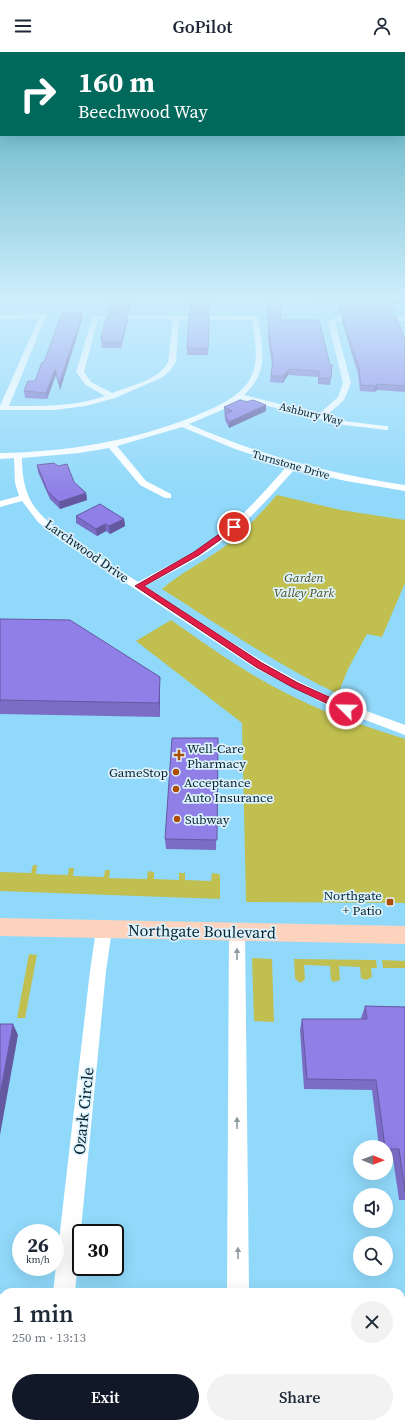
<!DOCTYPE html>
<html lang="en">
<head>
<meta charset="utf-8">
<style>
	:root { --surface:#fff; --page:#f2f2f3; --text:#1f2937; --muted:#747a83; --accent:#111827 }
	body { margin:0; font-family:"Source Serif 4",serif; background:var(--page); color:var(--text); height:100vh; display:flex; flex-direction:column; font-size:15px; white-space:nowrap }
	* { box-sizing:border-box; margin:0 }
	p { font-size:13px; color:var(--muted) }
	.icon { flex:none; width:22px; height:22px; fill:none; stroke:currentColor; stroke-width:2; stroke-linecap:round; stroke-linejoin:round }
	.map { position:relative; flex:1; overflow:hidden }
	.sheet { position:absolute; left:0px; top:1236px; width:405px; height:140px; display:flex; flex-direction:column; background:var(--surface); border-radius:12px 12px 0 0; box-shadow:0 4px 16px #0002 }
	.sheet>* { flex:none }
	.banner { position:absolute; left:0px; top:0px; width:405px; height:84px; box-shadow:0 4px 16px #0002; background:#00695c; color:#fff; overflow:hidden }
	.needle { width:26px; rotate:91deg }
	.fabs { position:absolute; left:353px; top:1088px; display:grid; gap:8px }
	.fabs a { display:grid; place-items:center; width:40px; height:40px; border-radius:50%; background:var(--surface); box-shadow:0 4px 16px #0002; font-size:20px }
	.speed { position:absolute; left:12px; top:1172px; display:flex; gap:8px; font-size:20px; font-weight:700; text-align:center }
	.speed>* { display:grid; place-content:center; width:52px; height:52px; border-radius:50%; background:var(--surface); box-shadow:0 4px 16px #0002; line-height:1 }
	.speed small { font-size:10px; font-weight:400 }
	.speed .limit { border:2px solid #111; border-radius:6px; background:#fff; color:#111 }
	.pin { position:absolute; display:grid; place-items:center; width:34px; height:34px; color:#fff; margin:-17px; border:2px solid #fff; border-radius:50%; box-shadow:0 1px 4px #0007 }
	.me { position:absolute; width:44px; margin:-22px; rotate:293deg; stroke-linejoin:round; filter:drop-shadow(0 0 3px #0008) }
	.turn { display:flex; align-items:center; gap:14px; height:84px; padding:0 12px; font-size:18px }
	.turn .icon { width:52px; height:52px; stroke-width:2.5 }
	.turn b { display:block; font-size:28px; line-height:34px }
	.round { display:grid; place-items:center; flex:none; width:42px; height:42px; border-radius:21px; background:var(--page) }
	.head { display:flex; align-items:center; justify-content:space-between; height:68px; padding:0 12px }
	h1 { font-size:24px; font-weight:600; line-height:30px }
	.button { display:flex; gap:8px; margin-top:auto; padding:8px 12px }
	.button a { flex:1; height:46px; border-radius:24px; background:var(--accent); color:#fff; font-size:16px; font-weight:600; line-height:46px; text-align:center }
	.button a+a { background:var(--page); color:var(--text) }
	header { display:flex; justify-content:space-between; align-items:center; height:52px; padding:0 12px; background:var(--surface); font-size:18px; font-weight:600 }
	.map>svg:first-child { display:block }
	.green { fill:#c0bf4f }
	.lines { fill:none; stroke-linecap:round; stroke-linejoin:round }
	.canal { fill:#079874; fill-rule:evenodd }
	.minor { fill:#fff; fill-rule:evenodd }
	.major { fill:#fdd3bd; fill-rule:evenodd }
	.wall { fill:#7b6dc6 }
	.shaded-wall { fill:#6459a1 }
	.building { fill:#8f7fe6; stroke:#6459a1 }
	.oneway { fill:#8e9ca2 }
	.route { fill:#e11d48; stroke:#92132f }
	.poi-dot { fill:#ad4d01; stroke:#ddf2fc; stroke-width:1.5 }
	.labels { text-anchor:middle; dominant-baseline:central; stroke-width:3.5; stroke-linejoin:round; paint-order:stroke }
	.far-street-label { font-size:11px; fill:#052430; stroke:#ddf2fc }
	.street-label { font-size:13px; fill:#052430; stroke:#ddf2fc }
	.park-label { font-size:13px; font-style:italic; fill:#50501c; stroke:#ddf2fc }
	.poi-label { font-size:13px; fill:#052430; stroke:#ddf2fc; text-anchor:start }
	.near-street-label { font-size:16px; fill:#052430; stroke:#ddf2fc }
</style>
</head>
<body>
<header><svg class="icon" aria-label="menu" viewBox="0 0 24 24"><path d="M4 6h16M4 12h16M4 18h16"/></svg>GoPilot<svg class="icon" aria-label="person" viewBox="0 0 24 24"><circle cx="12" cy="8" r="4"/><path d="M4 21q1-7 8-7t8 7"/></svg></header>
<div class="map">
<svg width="405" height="1376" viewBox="0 0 405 1376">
	<rect width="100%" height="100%" fill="#91d9fa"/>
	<g class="green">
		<path d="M 277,443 L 341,458 L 405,468 L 405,531 L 382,585 L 367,582 L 348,617 L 338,642 C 276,612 220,574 162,537 C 180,521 202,511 221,497 C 242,482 260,462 277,443 Z"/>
		<path d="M 171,568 C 211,596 251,625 296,646 C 330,663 368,675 405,687 L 405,851 L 246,850 L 242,671 L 136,589 Z"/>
		<polygon points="33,813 37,813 36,822 68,823 69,816 74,816 73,824 104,825 105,818 110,818 109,826 147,827 148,819 154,820 154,827 179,828 179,821 185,821 185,828 211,829 212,821 219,822 220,824 220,847 0,839 0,820 31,821"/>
		<polygon points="29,902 37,903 25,966 17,966"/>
		<polygon points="252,906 272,907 274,970 254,969"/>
		<polygon points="294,907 376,908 377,916 371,916 372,925 366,928 361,926 360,915 339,914 340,928 334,930 331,928 330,914 304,913 305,927 301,931 295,927"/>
		<polygon points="382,908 405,909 405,916 383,916"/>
	</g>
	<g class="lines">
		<polygon class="canal" points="308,249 405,249 405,252 311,251"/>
		<g class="minor">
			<path d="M 43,262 L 46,264 L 9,354 C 42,354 74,355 105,344 L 86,333 L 76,320 L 93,264 L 255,264 L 258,266 C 263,297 269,320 244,343 L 319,362 L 338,345 L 343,331 L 328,269 L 341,264 L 361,265 L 362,266 C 355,270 343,267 335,270 L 351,331 L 344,348 L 326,364 L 344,369 L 385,374 L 388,374 L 388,378 L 344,373 L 240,347 L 222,358 L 189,372 C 259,403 330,422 405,433 L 405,439 L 346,429 L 295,417 C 273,441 252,466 226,486 C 202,506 173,519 145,534 C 196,567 245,601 298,629 C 332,647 369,660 405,673 L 405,683 L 331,655 L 255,616 L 59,487 L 38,470 L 22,449 L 0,455 L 0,449 L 19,444 L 15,431 L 14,406 L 0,407 L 0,401 C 68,400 132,389 195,364 C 216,355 241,345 251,325 C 260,308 254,286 252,268 L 179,267 L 176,310 L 169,320 L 161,326 L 115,346 L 86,354 L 54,358 L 0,358 L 0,354 L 39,266 L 0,267 L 0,263 ZM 98,267 L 173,267 L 168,310 C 159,328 130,334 112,341 L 91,330 L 84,320 ZM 182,375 L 235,397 L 287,414 C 266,438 245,462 220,482 C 195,501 166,515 138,530 C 110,511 48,479 32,451 C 24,437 22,422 22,406 L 79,401 L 109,396 L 140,433 L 165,446 L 171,446 L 171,442 L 146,429 L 117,394 Z"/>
			<polygon points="381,265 405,265 405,269 379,268 378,267"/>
			<polygon points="104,871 110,873 112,878 106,919 75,1240 53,1240 90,919 96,878 98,873"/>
			<polygon points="237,873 243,875 245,880 249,1240 227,1240 229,880 231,875"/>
			<rect x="0" y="1242" width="4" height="22"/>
			<polygon points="33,1372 62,1372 60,1376 31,1376"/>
		</g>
		<polygon class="major" points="0,866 405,874 405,892 0,884"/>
	</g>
	<g class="wall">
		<polygon points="131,249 131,254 129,262 109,262 108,257"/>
		<polygon points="210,249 209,262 190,262 190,257"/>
		<polygon points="267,249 281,268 331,326 330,333 318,332 318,325 288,323 283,331 270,330 272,314 268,286"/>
		<polygon points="339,252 393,258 392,263 340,263 338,257"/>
		<polygon points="128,263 128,268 121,296 102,296 101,286"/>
		<polygon points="342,264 405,287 405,340 377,338 374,340 360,339 358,322 342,270"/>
		<polygon points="82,267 78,281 60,338 56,323 47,347 25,346 24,339 35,329"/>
		<polygon points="209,269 208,303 187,303 187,296"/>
		<polygon points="224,355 266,359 229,376 225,368"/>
		<polygon points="37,413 74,430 86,441 87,448 60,457 50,447 38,420"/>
		<polygon points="76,464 124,467 125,474 110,482 106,479 97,484 76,471"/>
		<polygon points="0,567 160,639 160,665 0,662"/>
		<polygon points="218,686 216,798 166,797 165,787"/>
		<polygon points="365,954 405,955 405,1148 399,1148 393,1106 386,1106 386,1095 379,1095 372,1038 304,1037 300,978 302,967 362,967 361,966"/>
	</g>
	<g class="shaded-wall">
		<polygon points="131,249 131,254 129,262 129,257"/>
		<polygon points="82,261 82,267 78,281 60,338 59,332"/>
		<polygon points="128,263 128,268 121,296 121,290"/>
		<polygon points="55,317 56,323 47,347 46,341"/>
		<polygon points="289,317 288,323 283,331 284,324"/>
		<polygon points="378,332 377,338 374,340 375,334"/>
		<polygon points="266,353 266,359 229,376 229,370"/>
		<polygon points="86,441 87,448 60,457 59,450"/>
		<polygon points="124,467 125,474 110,482 109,474"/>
		<polygon points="105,472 106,479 97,484 96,477"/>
		<polygon points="160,625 160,665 159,651"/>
		<polygon points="13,972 18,983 0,1083 0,1043"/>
	</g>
	<g class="building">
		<polygon points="110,249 131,249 129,257 108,257"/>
		<polygon points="190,249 210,249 209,257 190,257"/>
		<polygon points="268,249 272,249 280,251 281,268 319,268 330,313 332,313 331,326 319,326 319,319 289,317 284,324 271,324 273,309 269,280"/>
		<polygon points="339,252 391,252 393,258 341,257"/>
		<polygon points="62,261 82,261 78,275 59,332 55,317 46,341 24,339 28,329 35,329 42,310 44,310"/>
		<polygon points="107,263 128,263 121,290 102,290 103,286 101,286"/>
		<polygon points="189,263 209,263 208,297 187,296"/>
		<polygon points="342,264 396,265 405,287 405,334 378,332 375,334 361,333 359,316"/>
		<polygon points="240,348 246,350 253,348 266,353 229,370 225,362 232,359 224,355"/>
		<polygon points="54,411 58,414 67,412 74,430 86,441 59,450 48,440 37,413"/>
		<polygon points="100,452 124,467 109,474 105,472 96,477 76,464"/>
		<polygon points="0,567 70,568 160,625 159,651 0,648"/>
		<polygon points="172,686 218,686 217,788 165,787"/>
		<polygon points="365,954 405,955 405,1140 399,1097 386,1097 386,1095 385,1095 376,1028 307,1027 302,967 367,967"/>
		<polygon points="0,972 13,972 0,1043"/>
	</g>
	<defs><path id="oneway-solid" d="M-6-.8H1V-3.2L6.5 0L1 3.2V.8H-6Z"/></defs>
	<g class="oneway">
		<use href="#oneway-solid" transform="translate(237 902) rotate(-90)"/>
		<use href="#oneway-solid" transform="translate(237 1071) rotate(-90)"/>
		<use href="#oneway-solid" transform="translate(238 1201) rotate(-90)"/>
	</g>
	<linearGradient id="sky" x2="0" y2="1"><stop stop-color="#4ea9ba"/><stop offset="0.56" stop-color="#ceeefd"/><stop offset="1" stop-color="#ceeefd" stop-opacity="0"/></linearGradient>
	<rect width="405" height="442" fill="url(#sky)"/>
	<polygon class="route" points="232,473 238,475 199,503 144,534 262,611 298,631 349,654 349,659 343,659 292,635 256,615 135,534 194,500"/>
	<g class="poi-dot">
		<path d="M177 697h4v4h4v4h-4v4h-4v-4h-4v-4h4z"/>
		<circle cx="176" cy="720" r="4"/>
		<circle cx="176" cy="737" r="4"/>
		<circle cx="177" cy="767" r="4"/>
		<rect x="386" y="846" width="8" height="8" rx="2"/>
	</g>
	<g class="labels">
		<g class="far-street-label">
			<text transform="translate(311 362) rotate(14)">Ashbury Way</text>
			<text transform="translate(291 413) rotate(16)">Turnstone Drive</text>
		</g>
		<g class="street-label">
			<text transform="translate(87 499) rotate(35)">Larchwood Drive</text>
		</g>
		<g class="park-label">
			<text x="304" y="525">Garden<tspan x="304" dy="15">Valley Park</tspan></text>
		</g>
		<g class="poi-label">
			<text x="187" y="696">Well-Care<tspan x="187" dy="15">Pharmacy</tspan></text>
			<text x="168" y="720" text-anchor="end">GameStop</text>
			<text x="184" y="730">Acceptance<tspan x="184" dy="15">Auto Insurance</tspan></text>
			<text x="185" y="767">Subway</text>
			<text x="382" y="843" text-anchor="end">Northgate<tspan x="382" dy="15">+ Patio</tspan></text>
		</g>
		<g class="near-street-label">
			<text transform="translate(202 879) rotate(1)">Northgate Boulevard</text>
			<text transform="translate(83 1059) rotate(-84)">Ozark Circle</text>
		</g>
	</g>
</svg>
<div class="fabs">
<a><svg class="needle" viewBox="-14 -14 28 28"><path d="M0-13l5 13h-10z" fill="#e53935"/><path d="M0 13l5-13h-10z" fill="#747a83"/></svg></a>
<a><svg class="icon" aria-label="sound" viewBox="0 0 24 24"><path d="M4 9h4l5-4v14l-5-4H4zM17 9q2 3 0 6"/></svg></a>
<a><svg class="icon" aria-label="search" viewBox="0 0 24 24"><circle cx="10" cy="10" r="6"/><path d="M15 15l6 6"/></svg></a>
</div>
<div class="speed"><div>26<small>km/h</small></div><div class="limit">30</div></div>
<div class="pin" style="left:234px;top:475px;background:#d93025"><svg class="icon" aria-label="arrive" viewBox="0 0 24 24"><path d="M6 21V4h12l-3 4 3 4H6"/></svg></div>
<svg class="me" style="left:346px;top:657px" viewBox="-20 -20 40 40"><circle r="17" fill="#e11d48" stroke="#fff" stroke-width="3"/><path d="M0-11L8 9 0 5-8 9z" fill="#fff"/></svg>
<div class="banner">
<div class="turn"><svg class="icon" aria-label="right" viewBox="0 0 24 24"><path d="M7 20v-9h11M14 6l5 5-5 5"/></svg><div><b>160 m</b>Beechwood Way</div></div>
</div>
<section class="sheet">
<div class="head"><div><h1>1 min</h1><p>250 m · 13:13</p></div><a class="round"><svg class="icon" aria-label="close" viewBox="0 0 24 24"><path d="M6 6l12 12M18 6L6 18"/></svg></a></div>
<div class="button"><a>Exit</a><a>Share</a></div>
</section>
</div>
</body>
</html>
